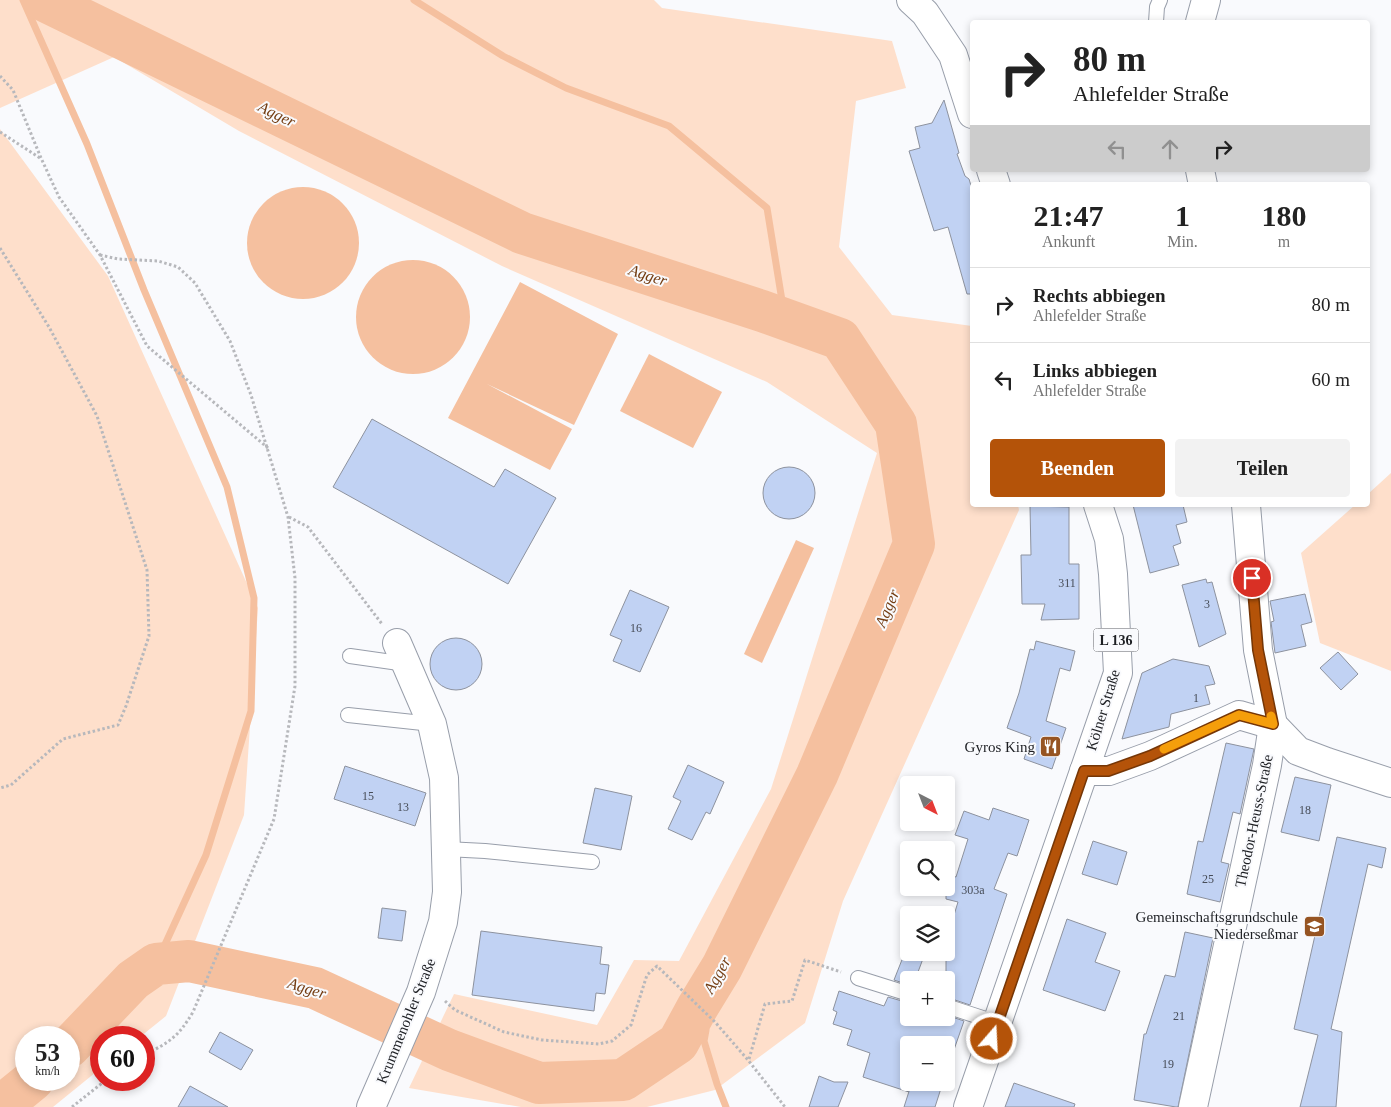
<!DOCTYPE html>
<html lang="de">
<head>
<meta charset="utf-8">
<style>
	:root { --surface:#fff; --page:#f2f2f2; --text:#222; --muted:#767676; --line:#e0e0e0; --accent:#b45309 }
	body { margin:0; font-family:Georgia,serif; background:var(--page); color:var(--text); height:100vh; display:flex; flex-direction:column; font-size:19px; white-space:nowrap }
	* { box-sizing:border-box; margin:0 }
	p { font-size:16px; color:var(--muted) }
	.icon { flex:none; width:28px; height:28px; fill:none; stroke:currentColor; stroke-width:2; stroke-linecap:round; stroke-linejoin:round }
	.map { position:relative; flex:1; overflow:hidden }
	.drawer { position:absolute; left:970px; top:182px; width:400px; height:325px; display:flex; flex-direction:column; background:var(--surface); border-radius:5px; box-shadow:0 2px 8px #0003 }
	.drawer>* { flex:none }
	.top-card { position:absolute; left:970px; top:20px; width:400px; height:152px; border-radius:5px; box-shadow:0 2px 8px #0003; background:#fff; color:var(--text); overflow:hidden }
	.needle { width:32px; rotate:138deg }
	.fabs { position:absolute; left:900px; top:776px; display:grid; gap:10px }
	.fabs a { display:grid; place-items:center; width:55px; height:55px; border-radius:5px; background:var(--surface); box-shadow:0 2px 8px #0003; font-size:25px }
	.speed { position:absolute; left:15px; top:1026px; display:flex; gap:10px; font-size:25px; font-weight:700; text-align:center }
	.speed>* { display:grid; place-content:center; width:65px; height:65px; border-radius:50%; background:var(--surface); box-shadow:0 2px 8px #0003; line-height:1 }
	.speed small { font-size:12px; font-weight:400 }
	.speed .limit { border:8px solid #d22; background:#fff; color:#111 }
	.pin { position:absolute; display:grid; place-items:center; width:42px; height:42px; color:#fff; margin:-21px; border:2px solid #fff; border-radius:50%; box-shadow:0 1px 5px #0007 }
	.me { position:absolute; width:55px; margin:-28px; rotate:19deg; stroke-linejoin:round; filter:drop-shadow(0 0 4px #0008) }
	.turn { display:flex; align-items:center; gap:18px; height:105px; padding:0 20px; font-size:22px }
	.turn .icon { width:65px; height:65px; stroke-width:2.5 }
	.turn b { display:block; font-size:35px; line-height:42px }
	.lanes { display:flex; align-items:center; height:48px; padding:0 20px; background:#0003; justify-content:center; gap:25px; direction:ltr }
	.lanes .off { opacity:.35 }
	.eta { display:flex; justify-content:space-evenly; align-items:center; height:85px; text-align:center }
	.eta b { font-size:30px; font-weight:700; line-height:35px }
	.primary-button { display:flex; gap:10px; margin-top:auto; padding:10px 20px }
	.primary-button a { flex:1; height:58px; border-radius:5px; background:var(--accent); color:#fff; font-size:20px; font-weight:700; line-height:58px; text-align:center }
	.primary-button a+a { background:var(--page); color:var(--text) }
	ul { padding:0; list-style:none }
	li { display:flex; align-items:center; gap:15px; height:75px; padding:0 20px; border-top:1px solid var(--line) }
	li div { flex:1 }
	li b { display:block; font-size:19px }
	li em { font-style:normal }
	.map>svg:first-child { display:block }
	.green { fill:#fedfcb; fill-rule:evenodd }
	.water { fill:#f5c09f }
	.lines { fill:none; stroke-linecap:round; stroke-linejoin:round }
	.stream { stroke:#f5c09f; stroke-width:7 }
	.river { stroke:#f5c09f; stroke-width:42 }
	.building { fill:#c1d2f3; stroke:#8d929e }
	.service-casing { stroke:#989eaa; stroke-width:16 }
	.minor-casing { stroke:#989eaa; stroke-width:30 }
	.primary-casing { stroke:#989eaa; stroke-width:30 }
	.path { stroke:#b7b8bc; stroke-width:3; stroke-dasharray:2.5 2.5; stroke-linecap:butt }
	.service { stroke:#fff; stroke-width:14 }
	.minor { stroke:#fff; stroke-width:28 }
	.primary { stroke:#fff; stroke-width:28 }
	.route-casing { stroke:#753606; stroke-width:12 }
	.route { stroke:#b45309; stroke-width:9 }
	.slow { stroke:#f59e0b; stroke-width:9 }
	.labels { text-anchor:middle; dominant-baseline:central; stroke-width:4; stroke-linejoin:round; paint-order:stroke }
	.number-label { font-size:12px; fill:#464c57 }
	.shield { fill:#f9fafd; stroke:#5f6164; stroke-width:1 }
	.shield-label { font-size:14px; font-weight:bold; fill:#1d1f23 }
	.street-label { font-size:15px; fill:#1d1f23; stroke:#f9fafd }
	.poi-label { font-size:15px; fill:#1d1f23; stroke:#f9fafd; text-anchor:end }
	.water-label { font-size:16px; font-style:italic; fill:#743d12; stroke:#f9fafd }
</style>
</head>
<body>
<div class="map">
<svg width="1391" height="1107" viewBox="0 0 1391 1107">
	<rect width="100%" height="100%" fill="#f9fafd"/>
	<g class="green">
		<polygon points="0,0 654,0 662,8 892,41 906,88 856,101 839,247 892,315 972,326 972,505 1018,505 1019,510 843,901 805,1023 715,1090 647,1107 521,1107 409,1088 454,994 597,1025 634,960 679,961 771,789 877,453 767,382 502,266 239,131 114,57 0,108"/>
		<path d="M 0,129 L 108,276 L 258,608 L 244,815 L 166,1016 L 140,1037 L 101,1038 L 101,1068 L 53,1107 L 0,1107 ZM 26,1038 L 69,1038 L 69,1080 L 26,1080 Z"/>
		<polygon points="1391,473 1391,671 1320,643 1301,553 1355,505 1368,505 1368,494"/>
	</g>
	<g class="water">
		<circle cx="303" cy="243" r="56"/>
		<circle cx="413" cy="317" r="57"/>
		<polygon points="520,282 618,334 574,425 487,384 572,429 550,470 448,418"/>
		<polygon points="649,354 722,392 693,448 620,411"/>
		<polygon points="796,540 814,548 762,663 744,654"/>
	</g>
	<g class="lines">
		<g class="stream">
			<polyline points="23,0 87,144 144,290 227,487 254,598 251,711 206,855 156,964"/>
			<polyline points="414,0 503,56 566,88 669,126 767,208 785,319"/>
			<polyline points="697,1008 706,1030 704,1041 717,1084 726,1107"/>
		</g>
		<g class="river">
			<polyline points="43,0 522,233 762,311 840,339 896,424 914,544 817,775 722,967 697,1008 678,1043 623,1080 539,1083 449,1050 315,988 189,961 156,964 133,980 69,1047"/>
			<polyline points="0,1107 33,1080"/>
		</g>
	</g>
	<g class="building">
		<polygon points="944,100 959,153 957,154 965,176 969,179 972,189 972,294 967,294 948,227 934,231 909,151 920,148 915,127 932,123"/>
		<polygon points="372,419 494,487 505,469 556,498 508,584 333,487"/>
		<circle cx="789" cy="493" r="26"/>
		<polygon points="1133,505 1183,505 1187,522 1176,525 1181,543 1173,546 1179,565 1150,573"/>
		<polygon points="1030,506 1069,507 1069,564 1079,564 1079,619 1041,620 1045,604 1022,604 1021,555 1031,555"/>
		<polygon points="1206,579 1207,583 1212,582 1226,634 1199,647 1182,585"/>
		<polygon points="630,590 669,607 640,672 613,661 622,640 610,635"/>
		<polygon points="1305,594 1312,622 1301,625 1306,646 1275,653 1271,622 1274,621 1270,601"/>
		<circle cx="456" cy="664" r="26"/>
		<polygon points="1036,641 1075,651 1070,671 1060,668 1046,721 1066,728 1052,769 1024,759 1031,737 1007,728 1019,693 1030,649 1034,650"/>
		<polygon points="1338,652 1358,674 1341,690 1320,668"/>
		<polygon points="1173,659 1209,666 1215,684 1205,686 1210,704 1171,714 1169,727 1122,739 1142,673"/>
		<polygon points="1226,743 1254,749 1240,814 1233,812 1221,862 1229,864 1220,902 1187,894 1198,841 1203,842"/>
		<polygon points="688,765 724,782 710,814 706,812 692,840 668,829 681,801 673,797"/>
		<polygon points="345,766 426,793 415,826 334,799"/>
		<polygon points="1295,777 1331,785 1319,841 1281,832"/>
		<polygon points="595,788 632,796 621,850 583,843"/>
		<polygon points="993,808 1029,820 1017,856 1008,853 994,889 1007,894 970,1005 946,997 946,941 958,902 946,899 946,874 956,877 968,839 955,835 964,811 989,820"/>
		<polygon points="1337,837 1386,848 1382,868 1368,864 1331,1029 1342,1032 1336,1107 1300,1107 1318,1035 1294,1029"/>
		<polygon points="1093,841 1127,852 1117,885 1082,874"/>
		<polygon points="382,908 406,911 402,941 378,938"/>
		<polygon points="1067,919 1106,933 1095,962 1120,971 1105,1011 1043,990"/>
		<polygon points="481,931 602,947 600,964 609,965 605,994 596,993 594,1011 472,995"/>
		<polygon points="1185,932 1213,938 1178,1107 1176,1107 1134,1100 1144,1034 1146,1034 1165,975 1175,977"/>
		<polygon points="907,947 909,947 909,952 914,952 924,956 915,980 909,980 909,985 894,980"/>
		<polygon points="839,991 884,1006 888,997 909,1003 909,1018 946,1018 946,1015 964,1021 949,1064 946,1063 946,1045 908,1045 909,1092 863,1077 870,1053 847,1045 852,1030 833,1024 837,1012 833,1010"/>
		<polygon points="220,1032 253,1050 241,1070 209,1052"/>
		<polygon points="819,1076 834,1082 848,1082 838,1107 809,1107"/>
		<polygon points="912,1082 943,1082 935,1107 904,1107"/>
		<polygon points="1014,1083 1075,1104 1074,1107 1005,1107"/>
		<polygon points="190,1086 228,1107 178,1107"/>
	</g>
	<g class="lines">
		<defs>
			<g id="service">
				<polyline points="1156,22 1157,7 1160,0"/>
				<polyline points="350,656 406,664"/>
				<polyline points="348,715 432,724"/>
				<polyline points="446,849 485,851 592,862"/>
				<polyline points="858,978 909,994"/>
				<polyline points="946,1006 998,1023"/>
			</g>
			<g id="minor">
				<polyline points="1200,22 1206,0"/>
				<polyline points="1200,170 1203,185"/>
				<polyline points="1273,725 1298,751 1327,762 1391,783"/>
				<polyline points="1084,771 1109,771 1150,756 1239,715 1273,725"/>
				<polyline points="371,1107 421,992 443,922 447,892 444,778 432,724 397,643"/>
				<polyline points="1193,1107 1267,765 1273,725 1258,650 1246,505"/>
			</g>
			<g id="primary">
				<polyline points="911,0 925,13 953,55 972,114"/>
				<polyline points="991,170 996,185"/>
				<polyline points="968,1107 1118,673 1113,574 1109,539 1098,505"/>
			</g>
		</defs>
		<use href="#service" class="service-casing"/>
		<use href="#minor" class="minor-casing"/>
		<use href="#primary" class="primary-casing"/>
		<g class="path">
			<polyline points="0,76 13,90 41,158 59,197 100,255 147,346 268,448"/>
			<polyline points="0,132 40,158"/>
			<polyline points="0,248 49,327 97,416 147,570 149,636 126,706 118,725 63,739 11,785 0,788"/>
			<path d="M 100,255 L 118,259 L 158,261 L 178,267 L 195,283 L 230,341 L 251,395 L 288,517 L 295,578 L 295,686 L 274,819 L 193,1012 C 178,1037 170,1042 144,1055"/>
			<polyline points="289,517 308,527 382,624"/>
			<polyline points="445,1001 455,1010 504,1032 542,1040 599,1044 612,1041 631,1025 647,975 657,966 715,1022 748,1060 785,1107"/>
			<polyline points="749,1059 765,1004 792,1001 805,960 841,972"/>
			<polyline points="72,1107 106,1080"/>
		</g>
		<use href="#service" class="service"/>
		<use href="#minor" class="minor"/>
		<use href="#primary" class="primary"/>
	</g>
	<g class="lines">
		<defs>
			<polyline id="route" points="992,1039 1084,771 1108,771 1150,756 1239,715 1273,724 1258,650 1252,578"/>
		</defs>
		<use href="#route" class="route-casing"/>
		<use href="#route" class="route"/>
		<polyline class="slow" points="1164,749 1239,715 1273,724 1271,716"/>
	</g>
	<defs>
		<symbol id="restaurant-square" viewBox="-11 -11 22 22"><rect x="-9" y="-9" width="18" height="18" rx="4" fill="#965422" stroke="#f9fafd"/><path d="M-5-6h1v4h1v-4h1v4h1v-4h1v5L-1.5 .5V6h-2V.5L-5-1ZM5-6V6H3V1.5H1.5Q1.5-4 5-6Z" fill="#fff"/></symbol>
		<symbol id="school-square" viewBox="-11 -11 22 22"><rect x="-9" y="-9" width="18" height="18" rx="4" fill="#965422" stroke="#f9fafd"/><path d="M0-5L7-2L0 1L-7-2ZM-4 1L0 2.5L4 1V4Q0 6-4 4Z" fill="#fff"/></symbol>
	</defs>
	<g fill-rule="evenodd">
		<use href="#restaurant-square" x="1038" y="734" width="25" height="25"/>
		<use href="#school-square" x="1302" y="914" width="25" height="25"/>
	</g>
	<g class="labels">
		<g class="number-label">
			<text x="1067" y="583">311</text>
			<text x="1207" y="604">3</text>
			<text x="636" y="628">16</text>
			<text x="1196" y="698">1</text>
			<text x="368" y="796">15</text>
			<text x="403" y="807">13</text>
			<text x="1305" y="810">18</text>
			<text x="1208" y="879">25</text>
			<text x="973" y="890">303a</text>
			<text x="1179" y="1016">21</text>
			<text x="1168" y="1064">19</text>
		</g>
		<rect class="shield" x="1093.5" y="628.5" width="45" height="23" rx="4"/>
		<g class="shield-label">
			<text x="1116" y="640">L 136</text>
		</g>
		<g class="street-label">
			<text transform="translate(1103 710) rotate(-73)">Kölner Straße</text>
			<text transform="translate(1254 821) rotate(-78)">Theodor-Heuss-Straße</text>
			<text transform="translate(406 1021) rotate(-68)">Krummenohler Straße</text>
		</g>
		<g class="poi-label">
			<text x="1035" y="747">Gyros King</text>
			<text x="1298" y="917">Gemeinschaftsgrundschule<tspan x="1298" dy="17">Niederseßmar</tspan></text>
		</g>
		<g class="water-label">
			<text transform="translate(277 114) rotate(26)">Agger</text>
			<text transform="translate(648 275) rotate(18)">Agger</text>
			<text transform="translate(887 608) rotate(-67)">Agger</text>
			<text transform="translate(717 975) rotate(-61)">Agger</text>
			<text transform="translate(307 988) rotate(17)">Agger</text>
		</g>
	</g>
</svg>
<div class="fabs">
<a><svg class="needle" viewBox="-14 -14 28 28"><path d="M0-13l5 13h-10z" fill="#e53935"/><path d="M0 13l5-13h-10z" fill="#767676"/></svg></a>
<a><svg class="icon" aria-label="search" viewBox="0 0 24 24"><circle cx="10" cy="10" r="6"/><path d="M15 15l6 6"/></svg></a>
<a><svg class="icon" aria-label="layers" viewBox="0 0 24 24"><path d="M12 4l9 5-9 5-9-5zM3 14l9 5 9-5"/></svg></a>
<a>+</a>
<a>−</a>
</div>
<div class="speed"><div>53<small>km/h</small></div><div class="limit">60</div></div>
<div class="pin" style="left:1252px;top:578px;background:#d93025"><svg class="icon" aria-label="arrive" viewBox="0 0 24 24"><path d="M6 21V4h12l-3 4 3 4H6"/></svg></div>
<svg class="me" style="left:992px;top:1039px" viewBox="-20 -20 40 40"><circle r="17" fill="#b45309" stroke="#fff" stroke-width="3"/><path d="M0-11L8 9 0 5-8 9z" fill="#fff"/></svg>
<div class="top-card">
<div class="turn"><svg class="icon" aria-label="right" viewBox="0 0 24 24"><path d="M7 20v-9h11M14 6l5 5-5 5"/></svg><div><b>80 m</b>Ahlefelder Straße</div></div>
<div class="lanes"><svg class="icon off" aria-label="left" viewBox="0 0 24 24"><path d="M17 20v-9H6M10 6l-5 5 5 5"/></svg><svg class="icon off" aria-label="ahead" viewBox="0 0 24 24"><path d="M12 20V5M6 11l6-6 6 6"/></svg><svg class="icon" aria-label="right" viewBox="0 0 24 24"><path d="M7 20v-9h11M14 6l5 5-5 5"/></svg></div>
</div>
<section class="drawer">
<div class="eta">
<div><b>21:47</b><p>Ankunft</p></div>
<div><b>1</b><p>Min.</p></div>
<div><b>180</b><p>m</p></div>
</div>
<ul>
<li><svg class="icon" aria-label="right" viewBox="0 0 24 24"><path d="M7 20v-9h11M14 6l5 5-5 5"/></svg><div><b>Rechts abbiegen</b><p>Ahlefelder Straße</p></div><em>80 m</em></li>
<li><svg class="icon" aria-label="left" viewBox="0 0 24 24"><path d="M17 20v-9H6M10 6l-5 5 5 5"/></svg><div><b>Links abbiegen</b><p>Ahlefelder Straße</p></div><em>60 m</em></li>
</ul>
<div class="primary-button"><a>Beenden</a><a>Teilen</a></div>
</section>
</div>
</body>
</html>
